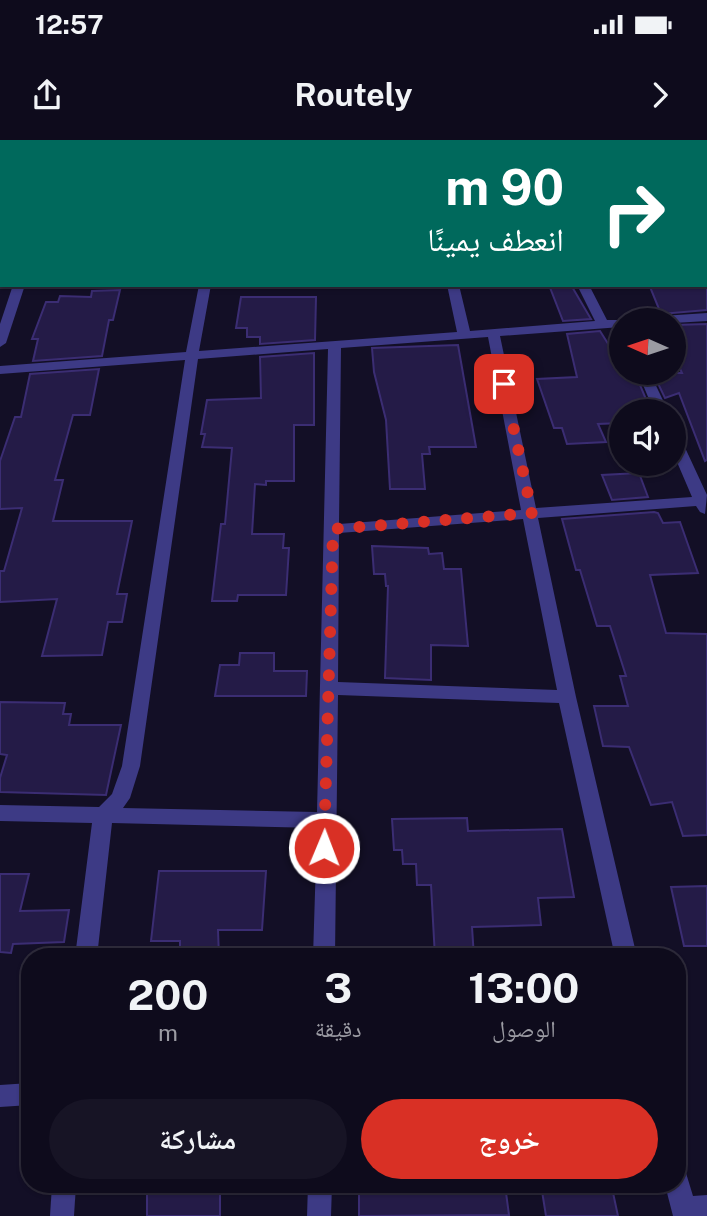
<!DOCTYPE html>
<html lang="ar">
<head>
<meta charset="utf-8">
<style>
	:root { --surface:#0e0b1c; --page:#171425; --text:#f1f3f6; --muted:#9b9ba3; --line:#2e2b3b; --accent:#d93025 }
	body { margin:0; font-family:"Public Sans","Noto Naskh Arabic",sans-serif; background:var(--page); color:var(--text); direction:rtl; height:100vh; display:flex; flex-direction:column; font-size:26px; white-space:nowrap }
	* { box-sizing:border-box; margin:0 }
	p { font-size:23px; color:var(--muted) }
	.icon { flex:none; width:38px; height:38px; fill:none; stroke:currentColor; stroke-width:2; stroke-linecap:round; stroke-linejoin:round }
	.map { position:relative; flex:1; overflow:hidden; direction:ltr }
	.sheet { position:absolute; left:21px; top:808px; width:665px; height:245px; display:flex; flex-direction:column; background:var(--surface); border-radius:28px; box-shadow:0 2px 5px #0004,0 0 0 2px var(--line); direction:rtl }
	.sheet>* { flex:none }
	.top-card { position:absolute; left:0px; top:0px; width:707px; height:147px; box-shadow:0 2px 5px #0004,0 0 0 2px var(--line); direction:rtl; background:#00695c; color:#fff; overflow:hidden }
	.needle { width:46px; rotate:273deg }
	.fabs { position:absolute; left:609px; top:168px; display:grid; gap:14px }
	.fabs a { display:grid; place-items:center; width:77px; height:77px; border-radius:50%; background:var(--surface); box-shadow:0 2px 5px #0004,0 0 0 2px var(--line); font-size:35px }
	.pin { position:absolute; display:grid; place-items:center; width:60px; height:60px; color:#fff; margin:-30px; border-radius:14px; box-shadow:0 4px 10px #0006 }
	.me { position:absolute; width:77px; margin:-38px; rotate:1deg; stroke-linejoin:round; filter:drop-shadow(0 0 5px #0008) }
	.turn { display:flex; align-items:center; gap:24px; height:147px; padding:0 28px; font-size:32px }
	.turn .icon { width:91px; height:91px; stroke-width:2.5 }
	.turn b { display:block; font-size:49px; line-height:60px }
	.eta { display:flex; justify-content:space-evenly; align-items:center; height:119px; text-align:center }
	.eta b { font-size:42px; font-weight:700; line-height:49px }
	.cta { display:flex; gap:14px; margin-top:auto; padding:14px 28px }
	.cta a { flex:1; height:80px; border-radius:42px; background:var(--accent); color:#fff; font-size:28px; font-weight:700; line-height:80px; text-align:center }
	.cta a+a { background:var(--page); color:var(--text) }
	.status { display:flex; justify-content:space-between; align-items:center; height:49px; padding:0 35px; background:var(--surface); direction:ltr }
	.status svg { height:19px; fill:currentColor }
	header { display:flex; justify-content:space-between; align-items:center; height:91px; padding:0 28px; background:var(--surface); font-size:32px; font-weight:700 }
	.map>svg:first-child { display:block }
	.building { fill:#241b47; stroke:#3b2d73; stroke-width:2 }
	.lines { fill:none; stroke-linecap:round; stroke-linejoin:round }
	.minor { fill:#3d3a85; fill-rule:evenodd }
	.tertiary { fill:#3d3a85; fill-rule:evenodd }
	.route { stroke:#d93025; stroke-width:12; stroke-dasharray:0 21.6 }
</style>
</head>
<body>
<div class="status"><b>12:57</b><svg viewBox="0 0 49 12"><path d="M0 12V9h3v3zM5 12V6h3v6zM10 12V3h3v9zM15 12V0h3v12zM26 1h20v11H26zM47 4h2v5h-2z"/></svg></div>
<header><svg class="icon" aria-label="forward" viewBox="0 0 24 24"><path d="M9 5l7 7-7 7"/></svg>Routely<svg class="icon" aria-label="share" viewBox="0 0 24 24"><path d="M12 15V3M7 8l5-5 5 5M5 13v7h14v-7"/></svg></header>
<div class="map">
<svg width="707" height="1076" viewBox="0 0 707 1076">
	<rect width="100%" height="100%" fill="#130f26"/>
	<g class="building">
		<polygon points="707,144 707,170 661,174 650,147"/>
		<polygon points="549,145 571,145 591,179 563,181"/>
		<polygon points="120,150 113,180 109,180 102,216 33,221 38,199 32,199 46,162 58,162 60,156 91,157 92,151"/>
		<polygon points="241,157 316,157 315,200 260,204 260,197 247,197 247,188 236,188"/>
		<polygon points="707,184 707,320 705,321 679,253 665,258 653,233 682,233 674,216 677,216 674,207 674,185"/>
		<polygon points="600,191 619,221 621,233 635,233 648,264 621,269 621,283 598,284 606,302 567,304 562,288 554,288 537,239 577,237 567,194"/>
		<polygon points="458,205 476,307 429,307 430,314 422,314 425,349 390,349 386,280 374,232 372,208"/>
		<polygon points="314,213 314,285 294,285 294,341 266,341 266,345 255,344 252,394 284,394 283,408 289,408 286,455 238,455 237,461 212,461 221,384 225,384 232,308 202,307 205,294 201,294 207,260 261,258 260,217"/>
		<polygon points="99,229 90,275 73,275 55,340 63,340 53,381 132,381 117,454 127,454 122,482 108,482 102,515 42,516 57,459 0,462 0,431 4,431 22,368 0,369 0,321 15,277 21,277 30,234"/>
		<polygon points="639,333 648,357 612,360 602,335"/>
		<polygon points="654,372 658,373 663,383 680,382 698,433 650,435 666,493 707,494 707,695 683,696 672,662 651,665 629,607 603,606 594,566 628,566 620,536 626,536 610,486 597,486 580,430 576,430 562,379"/>
		<polygon points="372,406 428,408 429,414 442,413 444,429 461,429 468,506 431,505 431,540 385,538 388,446 386,446 385,434 374,434"/>
		<polygon points="240,513 274,513 274,531 307,531 306,556 215,556 220,525 239,525"/>
		<polygon points="0,562 65,563 63,574 71,574 69,585 121,585 106,655 0,652 0,638 7,615 0,614"/>
		<polygon points="467,678 468,691 562,689 574,757 538,758 541,785 472,787 474,817 435,817 431,745 417,745 416,724 403,724 402,710 394,710 392,679"/>
		<polygon points="159,731 266,731 262,790 218,790 219,817 180,817 180,801 151,801"/>
		<polygon points="0,734 29,734 20,771 69,770 64,802 13,804 11,813 0,812"/>
		<polygon points="707,746 707,806 684,806 671,747"/>
		<polygon points="190,1045 220,1045 220,1076 147,1076 147,1051 190,1047"/>
		<polygon points="408,1045 505,1045 509,1075 359,1076 359,1050 408,1050"/>
		<polygon points="612,1048 618,1076 546,1076 542,1051"/>
	</g>
	<g class="lines">
		<g class="minor">
			<rect x="230" y="0" width="10" height="2"/>
			<rect x="322" y="0" width="10" height="2"/>
			<rect x="408" y="0" width="10" height="2"/>
			<polygon points="517,0 527,0 528,2 518,2"/>
			<polygon points="666,0 676,0 677,2 667,2"/>
			<rect x="0" y="13" width="2" height="6"/>
			<rect x="705" y="49" width="2" height="9"/>
			<path d="M 199,145 L 211,145 L 199,211 L 457,192 L 447,145 L 459,145 L 470,191 L 595,181 L 577,145 L 589,145 L 607,180 L 625,180 L 621,180 L 621,187 L 500,196 L 536,368 L 692,357 L 674,315 L 674,295 L 681,299 L 707,355 L 705,374 L 700,372 L 696,366 L 538,378 L 576,557 L 637,817 L 615,817 L 559,563 L 338,555 L 335,817 L 313,817 L 317,688 L 112,683 L 97,817 L 75,817 L 92,683 L 0,681 L 0,665 L 99,667 L 112,654 L 122,626 L 185,220 L 0,234 L 0,226 L 186,212 ZM 488,197 L 521,370 L 339,384 L 341,208 ZM 328,209 L 317,672 L 123,668 L 130,658 L 140,626 L 198,219 ZM 523,379 L 557,550 L 338,542 L 339,393 Z"/>
			<polygon points="707,173 707,181 674,183 674,180 656,180 662,176"/>
			<polygon points="638,233 650,233 668,271 654,271"/>
			<polygon points="30,943 30,965 0,967 0,945"/>
			<polygon points="677,1030 686,1033 693,1056 707,1055 707,1076 673,1076 665,1045 677,1045"/>
			<polygon points="52,1045 76,1045 74,1076 50,1076"/>
			<polygon points="308,1045 332,1045 331,1076 307,1076"/>
		</g>
		<g class="tertiary">
			<rect x="79" y="0" width="10" height="2"/>
			<polygon points="13,145 25,145 6,203 0,207 0,184"/>
		</g>
	</g>
	<g class="lines">
		<polyline class="route" points="324,708 333,389 532,373 504,244"/>
	</g>
</svg>
<div class="fabs">
<a><svg class="needle" viewBox="-14 -14 28 28"><path d="M0-13l5 13h-10z" fill="#e53935"/><path d="M0 13l5-13h-10z" fill="#9b9ba3"/></svg></a>
<a><svg class="icon" aria-label="sound" viewBox="0 0 24 24"><path d="M4 9h4l5-4v14l-5-4H4zM17 9q2 3 0 6"/></svg></a>
</div>
<div class="pin" style="left:504px;top:244px;background:#d93025"><svg class="icon" aria-label="arrive" viewBox="0 0 24 24"><path d="M6 21V4h12l-3 4 3 4H6"/></svg></div>
<svg class="me" style="left:324px;top:708px" viewBox="-20 -20 40 40"><circle r="17" fill="#d93025" stroke="#fff" stroke-width="3"/><path d="M0-11L8 9 0 5-8 9z" fill="#fff"/></svg>
<div class="top-card">
<div class="turn"><svg class="icon" aria-label="right" viewBox="0 0 24 24"><path d="M7 20v-9h11M14 6l5 5-5 5"/></svg><div><b>90 m</b>انعطف يمينًا</div></div>
</div>
<section class="sheet">
<div class="eta">
<div><b>13:00</b><p>الوصول</p></div>
<div><b>3</b><p>دقيقة</p></div>
<div><b>200</b><p>m</p></div>
</div>
<div class="cta"><a>خروج</a><a>مشاركة</a></div>
</section>
</div>
</body>
</html>
